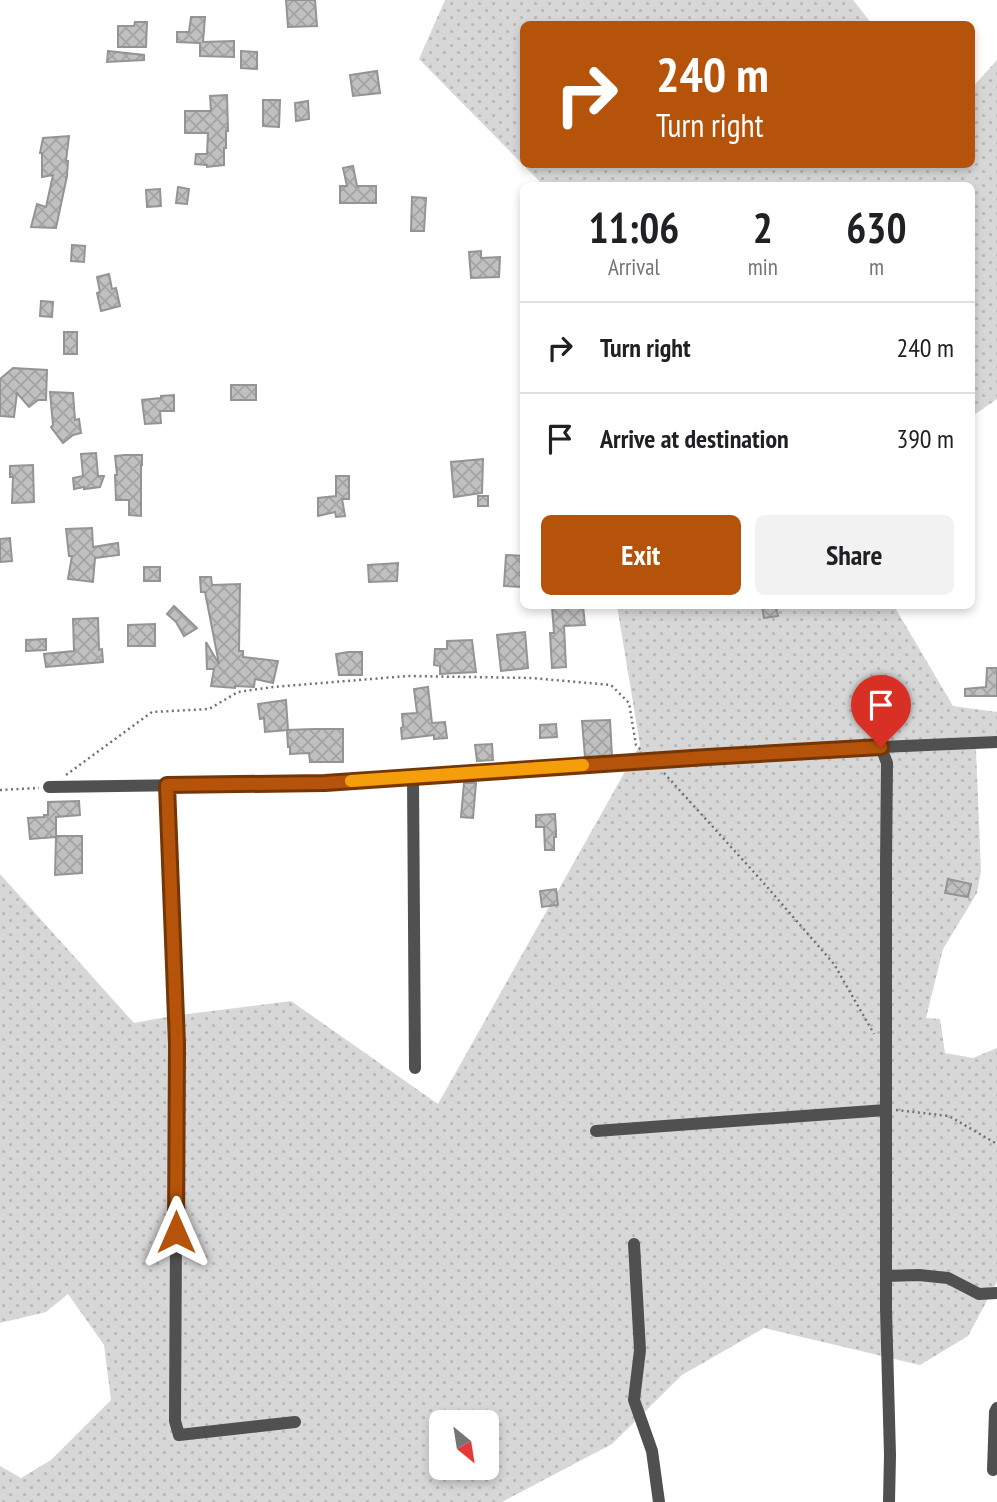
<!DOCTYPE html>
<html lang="en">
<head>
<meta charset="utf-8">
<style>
	:root { --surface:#fff; --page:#f2f2f2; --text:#202124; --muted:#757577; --line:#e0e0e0; --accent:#b45309 }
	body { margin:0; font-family:"PT Sans Narrow",sans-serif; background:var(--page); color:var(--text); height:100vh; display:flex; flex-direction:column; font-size:26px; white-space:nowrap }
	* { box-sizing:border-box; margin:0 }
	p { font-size:23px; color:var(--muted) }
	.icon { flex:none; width:38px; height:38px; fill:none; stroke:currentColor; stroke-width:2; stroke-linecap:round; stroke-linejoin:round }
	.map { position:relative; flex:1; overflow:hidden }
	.details { position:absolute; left:520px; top:182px; width:455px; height:427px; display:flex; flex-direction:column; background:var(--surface); border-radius:10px; box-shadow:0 4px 10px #0003 }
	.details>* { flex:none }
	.hud { position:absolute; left:520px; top:21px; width:455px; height:147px; border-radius:10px; box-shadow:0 4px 10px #0003; background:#b45309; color:#fff; overflow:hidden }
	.needle { width:46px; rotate:150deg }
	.fabs { position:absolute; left:429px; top:1410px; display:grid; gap:14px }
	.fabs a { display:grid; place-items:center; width:70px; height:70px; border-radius:10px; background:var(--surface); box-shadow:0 4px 10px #0003; font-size:35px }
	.pin { position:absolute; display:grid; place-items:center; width:60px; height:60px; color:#fff; margin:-72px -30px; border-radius:50% 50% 50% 0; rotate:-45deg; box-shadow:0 0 7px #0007 }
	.pin .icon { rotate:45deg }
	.me { position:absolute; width:77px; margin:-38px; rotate:0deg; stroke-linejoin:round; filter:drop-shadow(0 0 5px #0008) }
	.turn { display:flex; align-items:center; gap:24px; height:147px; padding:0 21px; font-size:32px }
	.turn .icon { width:91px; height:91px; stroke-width:2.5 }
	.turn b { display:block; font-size:49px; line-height:60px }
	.eta { display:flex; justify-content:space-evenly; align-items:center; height:119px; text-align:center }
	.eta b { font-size:42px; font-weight:600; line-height:49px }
	.action { display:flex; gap:14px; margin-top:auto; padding:14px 21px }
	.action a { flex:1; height:80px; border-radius:10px; background:var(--accent); color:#fff; font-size:28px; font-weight:600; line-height:80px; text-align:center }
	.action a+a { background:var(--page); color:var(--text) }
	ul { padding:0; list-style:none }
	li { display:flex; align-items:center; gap:21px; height:91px; padding:0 21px; border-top:2px solid var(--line) }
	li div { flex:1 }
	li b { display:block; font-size:26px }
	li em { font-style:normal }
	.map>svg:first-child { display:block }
	.grass { fill:url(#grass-dots); fill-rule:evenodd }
	.building { fill:url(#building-cross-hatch); stroke:#949494; stroke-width:2 }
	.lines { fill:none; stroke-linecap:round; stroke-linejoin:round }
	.path { stroke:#727272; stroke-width:2.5; stroke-dasharray:2 3.5; stroke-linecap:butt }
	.street { stroke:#505050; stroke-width:12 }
	.route-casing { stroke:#753606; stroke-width:18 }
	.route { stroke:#b45309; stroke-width:12 }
	.slow { stroke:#f59e0b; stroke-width:12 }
</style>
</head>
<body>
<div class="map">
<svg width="997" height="1502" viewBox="0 0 997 1502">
	<defs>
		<pattern id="grass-dots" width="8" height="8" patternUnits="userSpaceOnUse" patternTransform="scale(1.75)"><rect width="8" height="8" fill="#d7d7d7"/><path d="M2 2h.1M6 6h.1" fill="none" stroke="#b7b7b7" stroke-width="1.8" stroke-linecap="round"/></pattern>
		<pattern id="building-cross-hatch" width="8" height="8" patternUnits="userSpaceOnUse" patternTransform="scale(1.75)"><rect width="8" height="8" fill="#c0c0c0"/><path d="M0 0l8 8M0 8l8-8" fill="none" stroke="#a3a3a3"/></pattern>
	</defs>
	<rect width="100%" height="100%" fill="#fff"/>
	<g class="grass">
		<polygon points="445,0 853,0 872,24 523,24 523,164 971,164 971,89 997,60 997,399 971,417 971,186 543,185 419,59"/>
		<path d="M 617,606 L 894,606 L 953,706 L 997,712 L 997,739 L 976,749 L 981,871 L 977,893 L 943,949 L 926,1018 L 940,1019 L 945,1053 L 973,1058 L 997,1048 L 997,1282 L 968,1336 L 920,1365 L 764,1328 L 682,1375 L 612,1444 L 502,1502 L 0,1502 L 0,1466 L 21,1478 L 51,1460 L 111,1400 L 104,1345 L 68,1294 L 46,1312 L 0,1323 L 0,874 L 134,1023 L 172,1016 L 291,1001 L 438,1104 L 640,745 ZM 441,1423 L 486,1423 L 486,1468 L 441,1468 Z"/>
	</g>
	<g class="building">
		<polygon points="286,0 315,0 317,26 288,27"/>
		<polygon points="191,17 205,17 203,42 234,41 234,57 200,56 200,43 177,42 177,32 189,32"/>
		<polygon points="135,22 147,22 146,47 118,47 118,26 134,26"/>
		<polygon points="108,51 144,55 144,60 107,62"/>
		<polygon points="241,51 257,52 257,69 241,68"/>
		<polygon points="377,71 380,93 353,96 350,75"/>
		<polygon points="227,95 228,131 226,131 226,148 224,148 224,165 207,167 207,165 195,164 196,154 207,154 208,133 185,133 185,111 211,111 210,96"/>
		<polygon points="263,100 280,100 279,127 263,126"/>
		<polygon points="308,101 309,119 296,121 295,103"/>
		<polygon points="69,136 66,161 68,161 67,176 56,228 31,227 37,204 46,207 53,175 42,177 42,153 40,153 43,138"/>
		<polygon points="353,166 357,186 376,186 376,203 340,203 340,186 347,186 343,168"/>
		<polygon points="178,187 189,189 187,204 176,203"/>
		<polygon points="160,189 161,206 147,207 146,190"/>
		<polygon points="412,197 426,198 424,231 411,231"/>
		<polygon points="72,245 85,246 84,262 71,261"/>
		<polygon points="481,251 481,258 500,257 499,277 471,278 469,252"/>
		<polygon points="109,274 112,289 116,288 120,306 101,311 97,293 100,292 97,277"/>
		<polygon points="41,301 53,302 52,317 40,316"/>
		<rect x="64" y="332" width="13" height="22"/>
		<polygon points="13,368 47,370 46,400 38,400 29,407 17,393 14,417 0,416 0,379"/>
		<rect x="231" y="385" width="25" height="15"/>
		<polygon points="50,392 73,393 75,420 79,419 81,433 73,435 63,443 51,427 53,425"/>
		<polygon points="174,395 174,411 160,411 161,423 145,424 142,400 161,398 161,396"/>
		<polygon points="96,453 98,476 104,476 100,487 84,489 84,487 74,489 73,478 83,476 81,454"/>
		<polygon points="125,455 142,455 142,465 141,465 141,516 129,515 129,500 116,500 115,475 117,475 115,456"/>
		<polygon points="483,459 482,493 454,497 451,462"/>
		<polygon points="33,465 34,502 12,503 13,477 10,477 10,466"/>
		<polygon points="336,476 349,476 349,499 342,499 345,516 336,517 335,512 318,516 318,498 336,496"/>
		<rect x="478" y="496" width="10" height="10"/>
		<polygon points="92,528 93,547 118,543 119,555 95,558 93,582 68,579 72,556 69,556 66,529"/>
		<polygon points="10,538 12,561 0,562 0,539"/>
		<polygon points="506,555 523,556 522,587 504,586"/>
		<polygon points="398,563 397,581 369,582 368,565"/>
		<rect x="144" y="567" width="16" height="14"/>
		<polygon points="200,577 211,577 212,585 240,584 239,651 243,651 243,657 278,661 273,683 255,679 254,687 235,686 235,688 211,686 214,669 207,669 206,642 219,664 205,592 201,592"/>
		<polygon points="174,606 197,628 184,636 176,622 167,614"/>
		<polygon points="583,606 585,625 564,626 566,667 552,668 550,633 554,633 552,607"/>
		<polygon points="762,606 776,606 778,616 764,618"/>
		<polygon points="98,618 99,650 102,649 103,662 46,667 44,654 74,651 73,619"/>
		<polygon points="155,624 155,646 128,646 128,625"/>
		<polygon points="525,632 528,668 501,671 497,635"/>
		<polygon points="46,639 46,650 26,651 26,640"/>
		<polygon points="472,640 476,672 440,674 440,666 434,665 435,649 447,649 447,641"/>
		<polygon points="348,652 362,652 362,675 339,675 336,654"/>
		<polygon points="987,668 997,668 997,696 965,696 965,689 986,687"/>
		<polygon points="428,687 432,723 445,722 447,738 434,739 434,735 402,739 401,728 403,727 402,714 417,713 414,689"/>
		<polygon points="286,700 288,730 265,732 264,718 260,719 258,704"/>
		<polygon points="610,720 612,756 585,757 582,721"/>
		<polygon points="556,724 557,737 540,738 540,725"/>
		<polygon points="314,729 343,729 343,762 310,762 309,753 290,754 290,747 288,747 287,730"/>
		<polygon points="492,744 493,760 477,761 475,745"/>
		<polygon points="464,783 476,783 473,818 461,817"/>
		<polygon points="79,801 80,815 56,817 56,836 82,836 82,873 55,875 56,837 30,839 28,818 44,817 44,815 48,815 48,802"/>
		<polygon points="555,814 556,831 556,837 554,837 554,850 545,850 544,827 536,827 536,815"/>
		<polygon points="948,879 971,884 968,897 945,893"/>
		<polygon points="556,889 558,905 542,907 540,891"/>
	</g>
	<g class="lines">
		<g class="path">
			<polyline points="664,773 761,880 834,964 874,1034"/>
			<polyline points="66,775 152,712 209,709 238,692 273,687 408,676 532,678 611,685 629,703 636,745 642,751"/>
			<polyline points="0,790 39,788"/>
			<polyline points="896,1110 949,1116 997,1144"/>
		</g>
		<g class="street">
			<polyline points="881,747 997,742"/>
			<polyline points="413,777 415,1068"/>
			<polyline points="167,785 177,1044 175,1421 179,1435 295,1422"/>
			<polyline points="49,787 325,783 881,747 887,763 886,862 886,1309 890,1455 889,1502"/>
			<polyline points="596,1131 886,1110"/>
			<polyline points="634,1244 640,1350 634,1400 652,1451 659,1502"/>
			<polyline points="886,1276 919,1275 948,1278 979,1294 997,1293"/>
			<polyline points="993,1470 995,1412 997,1408"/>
		</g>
	</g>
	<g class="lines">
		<defs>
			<polyline id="route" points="176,1232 177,1044 167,785 325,783 707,757 881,747"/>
		</defs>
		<use href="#route" class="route-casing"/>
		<use href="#route" class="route"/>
		<polyline class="slow" points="351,781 583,765"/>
	</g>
</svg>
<div class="fabs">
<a><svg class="needle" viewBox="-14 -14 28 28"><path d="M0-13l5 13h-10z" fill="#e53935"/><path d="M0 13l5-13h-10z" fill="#757577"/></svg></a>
</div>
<div class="pin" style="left:881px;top:747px;background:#d93025"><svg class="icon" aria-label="arrive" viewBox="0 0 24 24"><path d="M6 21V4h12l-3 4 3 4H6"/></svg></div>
<svg class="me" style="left:176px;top:1232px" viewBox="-20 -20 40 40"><path d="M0-17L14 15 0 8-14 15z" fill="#b45309" stroke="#fff" stroke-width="4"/></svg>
<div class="hud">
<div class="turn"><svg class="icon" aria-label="right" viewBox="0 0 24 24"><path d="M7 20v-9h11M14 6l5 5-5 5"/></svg><div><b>240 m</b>Turn right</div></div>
</div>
<section class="details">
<div class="eta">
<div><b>11:06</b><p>Arrival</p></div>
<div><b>2</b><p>min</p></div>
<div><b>630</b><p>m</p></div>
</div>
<ul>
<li><svg class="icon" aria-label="right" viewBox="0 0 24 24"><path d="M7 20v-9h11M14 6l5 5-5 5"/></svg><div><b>Turn right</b></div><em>240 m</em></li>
<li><svg class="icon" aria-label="arrive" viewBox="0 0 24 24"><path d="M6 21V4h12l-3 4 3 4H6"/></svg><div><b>Arrive at destination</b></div><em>390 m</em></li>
</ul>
<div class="action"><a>Exit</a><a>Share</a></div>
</section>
</div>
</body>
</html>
